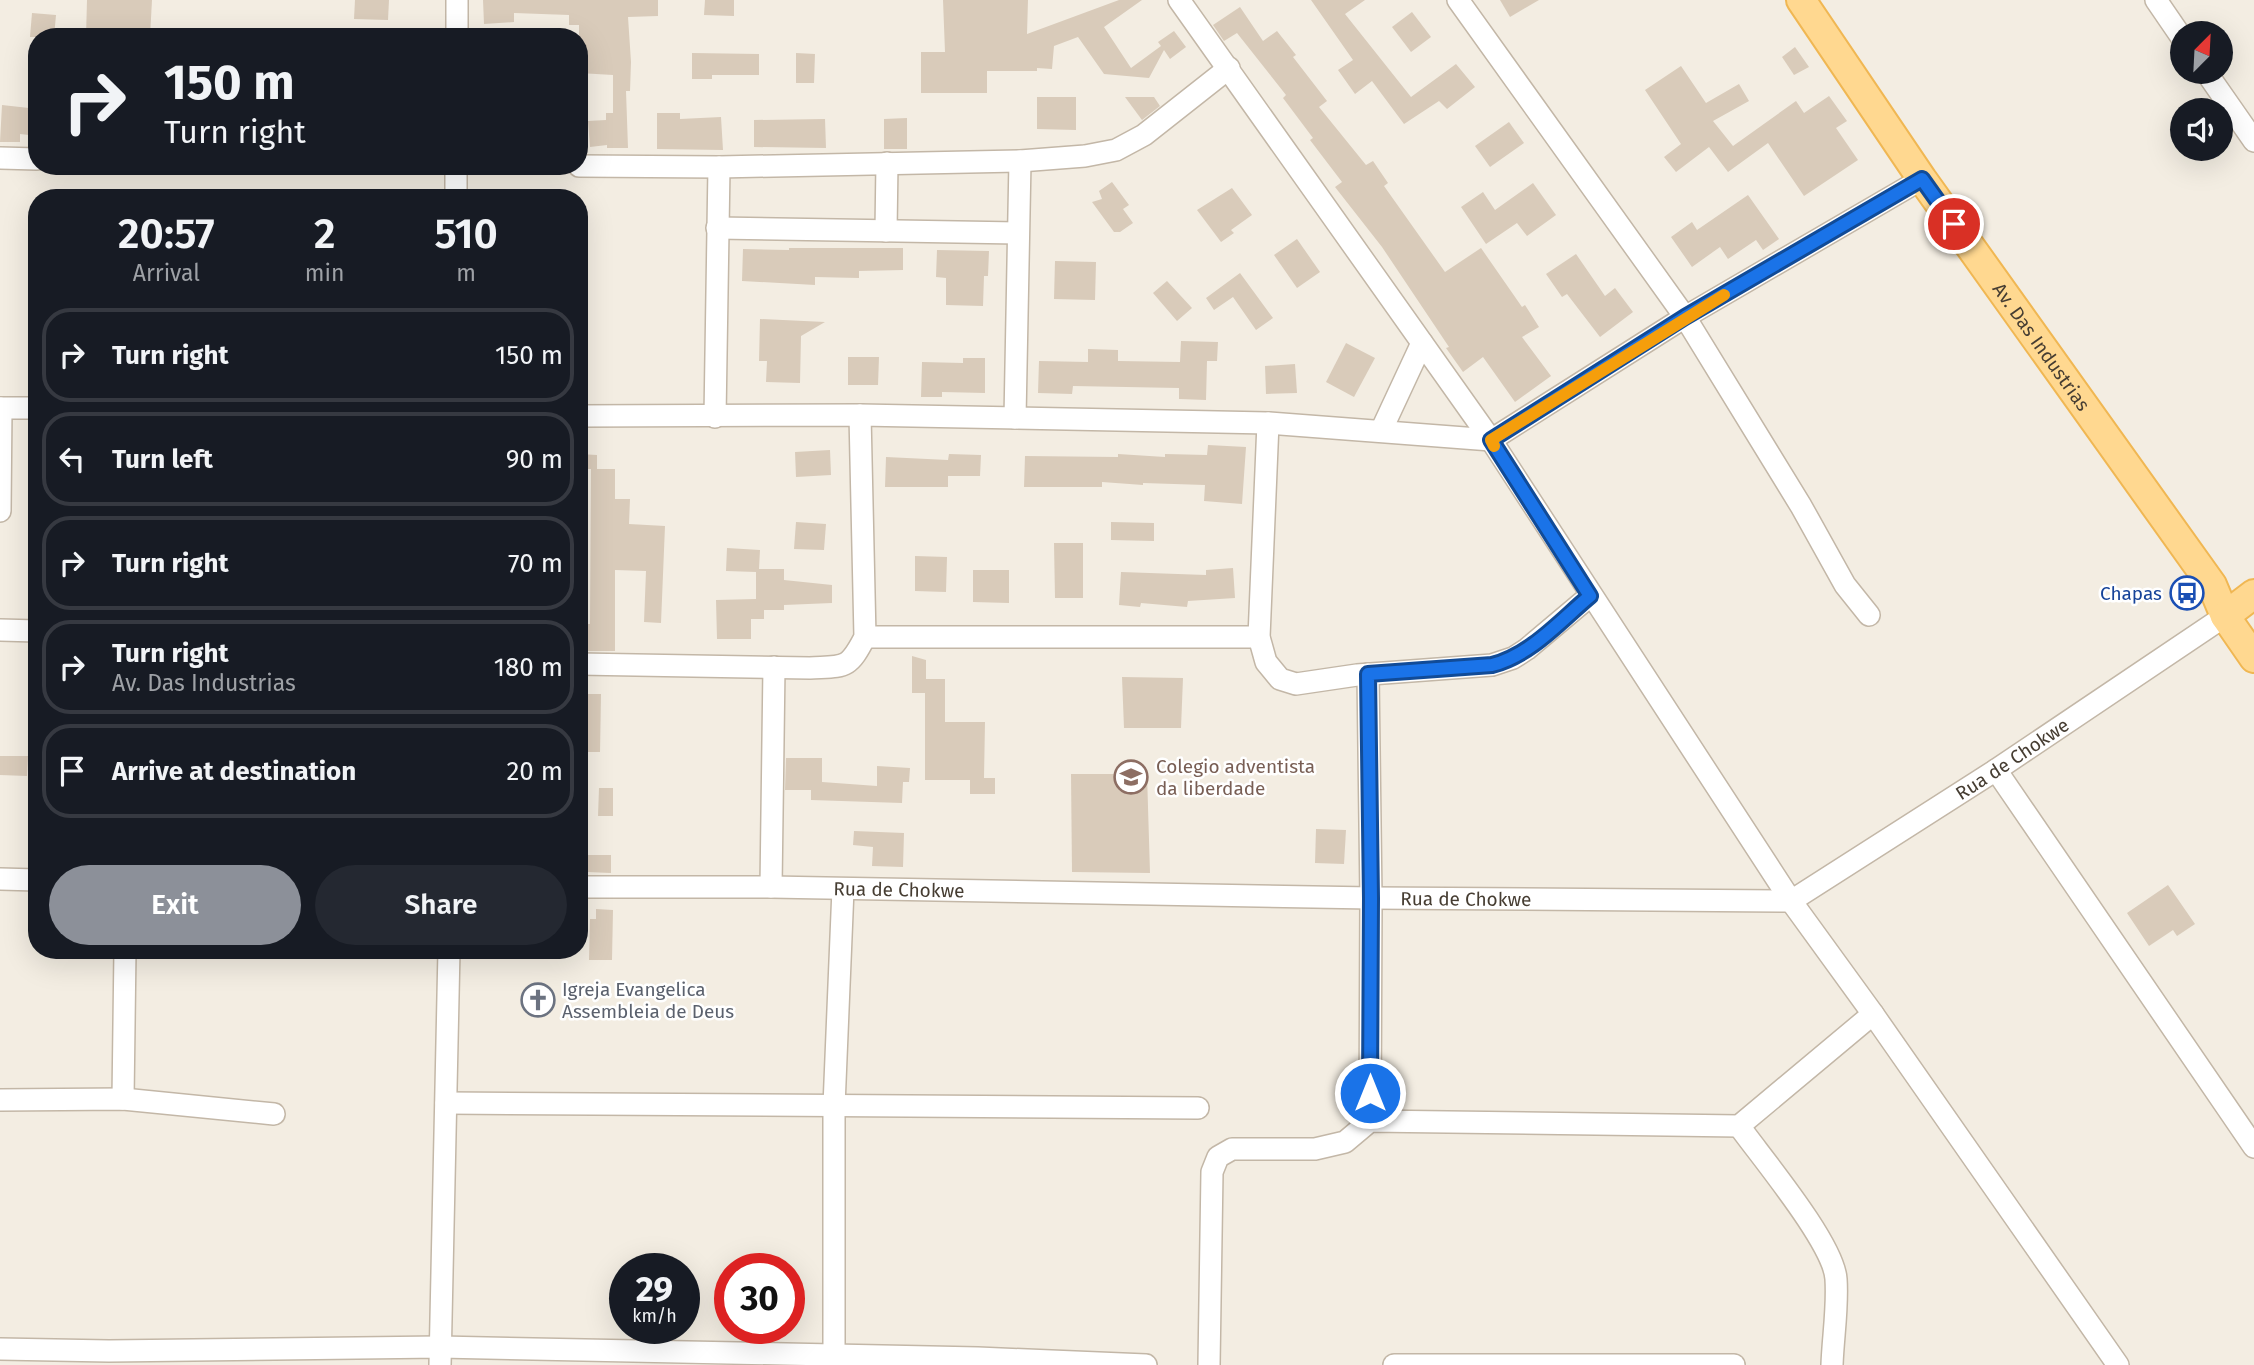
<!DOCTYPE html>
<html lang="en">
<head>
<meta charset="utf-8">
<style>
	:root { --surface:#171b24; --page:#242831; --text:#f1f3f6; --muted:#9ea1a6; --line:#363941; --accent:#8c9099 }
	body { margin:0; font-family:"Fira Sans",sans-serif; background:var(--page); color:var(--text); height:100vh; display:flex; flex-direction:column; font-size:26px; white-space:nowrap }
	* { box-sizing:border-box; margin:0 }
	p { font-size:23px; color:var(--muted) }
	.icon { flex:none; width:38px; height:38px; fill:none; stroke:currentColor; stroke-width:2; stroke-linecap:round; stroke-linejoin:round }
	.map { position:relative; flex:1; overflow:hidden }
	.details { position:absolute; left:28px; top:189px; width:560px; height:770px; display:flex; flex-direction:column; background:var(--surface); border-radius:28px; box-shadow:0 7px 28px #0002 }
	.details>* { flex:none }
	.top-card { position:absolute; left:28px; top:28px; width:560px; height:147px; border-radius:28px; box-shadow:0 7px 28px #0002; background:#171b24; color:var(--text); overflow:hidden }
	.needle { width:46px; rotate:24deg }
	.controls { position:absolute; left:2170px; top:21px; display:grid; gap:14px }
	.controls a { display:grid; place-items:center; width:63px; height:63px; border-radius:50%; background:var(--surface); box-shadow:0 7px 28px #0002; font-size:35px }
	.speed { position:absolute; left:609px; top:1253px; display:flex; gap:14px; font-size:35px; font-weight:700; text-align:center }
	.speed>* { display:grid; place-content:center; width:91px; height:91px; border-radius:50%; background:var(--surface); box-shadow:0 7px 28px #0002; line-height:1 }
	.speed small { font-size:18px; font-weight:400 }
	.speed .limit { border:10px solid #d22; background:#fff; color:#111 }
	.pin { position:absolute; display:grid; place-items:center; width:60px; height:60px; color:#fff; margin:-30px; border:4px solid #fff; border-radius:50%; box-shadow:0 2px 7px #0007 }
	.me { position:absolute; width:77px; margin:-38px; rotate:0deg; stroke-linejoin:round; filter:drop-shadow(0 0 5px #0008) }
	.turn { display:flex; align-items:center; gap:24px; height:147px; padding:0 21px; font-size:32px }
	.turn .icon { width:91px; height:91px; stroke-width:2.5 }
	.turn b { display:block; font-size:49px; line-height:60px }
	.eta { display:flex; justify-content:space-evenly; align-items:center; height:119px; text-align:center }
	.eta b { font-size:42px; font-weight:600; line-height:49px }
	.primary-button { display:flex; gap:14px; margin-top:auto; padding:14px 21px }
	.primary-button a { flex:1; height:80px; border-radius:42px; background:var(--accent); color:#fff; font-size:28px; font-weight:600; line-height:80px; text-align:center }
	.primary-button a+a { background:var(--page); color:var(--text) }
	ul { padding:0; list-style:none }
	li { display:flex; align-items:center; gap:21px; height:94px; margin:0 14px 10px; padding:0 7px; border:4px solid var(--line); border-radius:28px }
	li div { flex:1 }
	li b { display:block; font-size:26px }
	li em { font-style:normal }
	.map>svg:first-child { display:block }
	.building { fill:#d9cbba }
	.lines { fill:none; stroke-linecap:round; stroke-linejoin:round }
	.minor-casing { stroke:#c3b7a7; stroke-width:24 }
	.major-casing { stroke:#f0b753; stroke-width:32 }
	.minor { stroke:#fff; stroke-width:21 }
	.major { stroke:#ffd890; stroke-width:28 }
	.route-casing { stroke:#114b97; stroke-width:18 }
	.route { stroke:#1a73e8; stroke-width:12 }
	.slow { stroke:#f59e0b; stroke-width:12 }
	.labels { text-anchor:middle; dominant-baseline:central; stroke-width:5; stroke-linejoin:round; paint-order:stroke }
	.street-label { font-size:19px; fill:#463d32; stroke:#fff }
	.transit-label { font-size:19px; fill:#164399; stroke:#fff; text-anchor:end }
	.education-label { font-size:19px; fill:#785e54; stroke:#fff; text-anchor:start }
	.worship-label { font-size:19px; fill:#5b616d; stroke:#fff; text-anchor:start }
</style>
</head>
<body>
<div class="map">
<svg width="2254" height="1365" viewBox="0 0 2254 1365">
	<rect width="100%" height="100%" fill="#f3ede2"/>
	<g class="building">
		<polygon points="87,0 152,0 150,37 86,37"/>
		<polygon points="355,0 389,0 388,20 354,19"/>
		<polygon points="483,0 658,0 658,16 628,17 631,62 630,91 626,91 628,148 607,148 607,145 590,147 588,121 606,120 606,113 613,113 613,75 579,73 579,25 569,25 569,15 514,13 514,22 484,24"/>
		<polygon points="705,0 734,0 734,16 704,15"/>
		<polygon points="943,0 1028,0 1027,34 1119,0 1142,0 1104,27 1131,68 1161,46 1158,42 1174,31 1186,47 1170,59 1164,50 1149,78 1104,74 1078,37 1054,46 1052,69 1037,68 1037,71 987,71 987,93 921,93 921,52 945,52"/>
		<polygon points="1311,0 1365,0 1345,14 1411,97 1456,64 1475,87 1447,109 1439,101 1404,124 1372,81 1355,94 1338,70 1353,60"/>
		<polygon points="1500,0 1539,0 1510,17"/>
		<polygon points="1240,7 1263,41 1277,31 1296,55 1293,57 1327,101 1319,107 1366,165 1373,161 1388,183 1384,186 1445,272 1481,248 1522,307 1525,305 1539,327 1522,337 1551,376 1515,402 1483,357 1463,372 1446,348 1449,347 1382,247 1335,187 1342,182 1310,140 1313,138 1283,98 1286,95 1237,33 1224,41 1213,25"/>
		<polygon points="1412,12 1431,37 1411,52 1392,27"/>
		<polygon points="32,13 56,15 54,37 30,37"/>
		<polygon points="1795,47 1809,67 1794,75 1782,57"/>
		<polygon points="692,53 759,54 759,75 712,75 712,79 692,79"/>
		<polygon points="796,53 815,54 814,83 796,83"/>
		<polygon points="1681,66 1706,103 1739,84 1749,101 1713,121 1733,146 1796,101 1804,113 1829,96 1847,121 1836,128 1858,160 1804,196 1768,143 1728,172 1709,147 1676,172 1664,157 1681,144 1645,90"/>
		<polygon points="1037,97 1076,97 1076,130 1037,129"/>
		<polygon points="1125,97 1154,97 1160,106 1142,120"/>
		<polygon points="2,105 29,108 29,135 20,134 20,142 0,142"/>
		<polygon points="657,113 680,113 680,119 721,117 723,150 657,149"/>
		<polygon points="907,118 907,149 884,149 884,119"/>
		<polygon points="825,119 826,148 754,147 754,120"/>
		<polygon points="1509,122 1524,143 1490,167 1475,146"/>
		<polygon points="1112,182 1129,205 1123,209 1133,223 1120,232 1114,232 1092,202 1102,199 1099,191"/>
		<polygon points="1533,183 1556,215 1527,236 1517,223 1486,244 1461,207 1483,192 1495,210"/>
		<polygon points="1232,188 1252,215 1231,230 1234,233 1221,242 1197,210"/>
		<polygon points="1748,195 1779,239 1763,250 1756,240 1728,259 1720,247 1692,267 1671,237 1692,222 1697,230"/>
		<polygon points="1297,239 1320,272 1297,288 1274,255"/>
		<polygon points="789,248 903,248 903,270 859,271 859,278 815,277 815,285 742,281 743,249 789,250"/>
		<polygon points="937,250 989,251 988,276 984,276 983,306 946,305 946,278 936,277"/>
		<polygon points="1576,254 1605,296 1615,288 1633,312 1600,337 1567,294 1562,297 1546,274"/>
		<polygon points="1055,261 1096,262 1095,300 1054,299"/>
		<polygon points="1240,273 1273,318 1256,330 1233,297 1214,310 1206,298"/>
		<polygon points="1167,281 1192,308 1177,321 1153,293"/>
		<polygon points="760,319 825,322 801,336 800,383 766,382 767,361 759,361"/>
		<polygon points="1181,341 1218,342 1217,361 1207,361 1206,400 1179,399 1179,388 1073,386 1072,394 1038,393 1039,361 1088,362 1088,349 1118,350 1118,361 1180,362"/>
		<polygon points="1346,343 1375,358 1354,397 1326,382"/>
		<polygon points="848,357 879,357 878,385 848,385"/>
		<polygon points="963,358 985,358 985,393 942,392 942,397 921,397 922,362 963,363"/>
		<polygon points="1295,364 1297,393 1266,394 1265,366"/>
		<polygon points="1208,445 1246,447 1242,504 1204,501 1205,485 1143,483 1143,485 1102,482 1102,487 1024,487 1025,456 1118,457 1118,454 1165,457 1165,454 1207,455"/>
		<polygon points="830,450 831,475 796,477 795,452"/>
		<polygon points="579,454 597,455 597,469 579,469"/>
		<polygon points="949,454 981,455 980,476 948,476 948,487 885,487 886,457 948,460"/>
		<polygon points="591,469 615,469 615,499 630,499 629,524 665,526 661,623 644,622 646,571 615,570 615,651 579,651 579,624 590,624"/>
		<polygon points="796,522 826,524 824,550 794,549"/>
		<polygon points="1111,522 1154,523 1154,541 1111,540"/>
		<polygon points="1054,543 1083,543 1083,598 1055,598"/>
		<polygon points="727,548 760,550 759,569 784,569 784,580 832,585 832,603 784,605 784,610 764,610 764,619 751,619 751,639 717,639 716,600 756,599 756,572 726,571"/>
		<polygon points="915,556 947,557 946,592 915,591"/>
		<polygon points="1233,568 1235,598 1188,601 1187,607 1141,603 1140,607 1119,605 1121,572 1206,575 1206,570"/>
		<polygon points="973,570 1009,570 1009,603 973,602"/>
		<polygon points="912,656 926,660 926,679 945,679 945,722 985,722 984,778 995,778 995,794 970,794 970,780 925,780 925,693 912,693"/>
		<polygon points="1122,677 1183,678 1181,728 1124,728"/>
		<polygon points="579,694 601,694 600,752 579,752"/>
		<polygon points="0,756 28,756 27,776 0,775"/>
		<polygon points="786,758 822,758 822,782 877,786 877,766 910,768 909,782 903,782 902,803 811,800 811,790 785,790"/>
		<polygon points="1071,774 1147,774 1150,873 1072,872"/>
		<polygon points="599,788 613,788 613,816 598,816"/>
		<polygon points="1316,829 1346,830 1344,864 1315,863"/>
		<polygon points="854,831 904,833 903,867 872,866 873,847 853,845"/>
		<polygon points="588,855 611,855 611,873 587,872"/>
		<polygon points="2168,885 2195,924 2177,936 2173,930 2149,946 2127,913"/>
		<polygon points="596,909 613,910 612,960 589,960 590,919 596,919"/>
	</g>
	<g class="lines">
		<defs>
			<g id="minor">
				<polyline points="1179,0 1491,440 1791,901 1873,1014 2118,1365"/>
				<polyline points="1458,0 1685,317 1801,506 1845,585 1869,615"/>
				<polyline points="2156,0 2182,38"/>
				<polyline points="457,37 457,0"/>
				<polyline points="2206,72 2254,141"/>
				<polyline points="0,158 37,159"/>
				<polyline points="579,166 719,167 1020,161 1085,156 1116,150 1144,135 1229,68"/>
				<polyline points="456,198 456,166"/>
				<polyline points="717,228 1018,233"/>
				<polyline points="886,231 887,163"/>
				<polyline points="0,408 37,408"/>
				<polyline points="579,416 860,415 1268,423 1491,440 1685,317 1922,179"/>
				<polyline points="715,417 719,167"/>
				<polyline points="1015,418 1020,161"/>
				<polyline points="1268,423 1259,637 1266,662 1280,679 1296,684 1357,675 1492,665 1513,658 1527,649 1590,596"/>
				<polyline points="1381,431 1422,343"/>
				<polyline points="0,511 1,408"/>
				<polyline points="0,630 37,631"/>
				<polyline points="865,637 1259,637"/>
				<path d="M 579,664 L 810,668 C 845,666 848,670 865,637 L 860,415"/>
				<polyline points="1368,674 1371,898 1370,1121"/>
				<polyline points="1996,770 2254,1147"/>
				<polyline points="0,879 37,880"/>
				<path id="s1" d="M 579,887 L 771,887 L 1371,898 L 1791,901 L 1996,770 L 2225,616"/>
				<polyline points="771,887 774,667"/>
				<polyline points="123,1099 125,950"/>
				<polyline points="0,1100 123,1099 274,1114"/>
				<polyline points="446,1103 1198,1108"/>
				<path d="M 1739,1126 C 1762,1158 1834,1244 1836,1279 C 1838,1307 1833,1337 1832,1365"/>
				<polyline points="0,1349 109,1351 440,1347 978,1358 1146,1365"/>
				<polyline points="834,1355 834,1106 843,889"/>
				<polyline points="440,1365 449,950"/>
				<polyline points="1209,1365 1212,1172 1218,1157 1232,1149 1315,1149 1345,1142 1370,1121 1739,1126 1873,1014"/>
				<polyline points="1394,1365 1734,1365"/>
			</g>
			<g id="major">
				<path id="s2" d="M 1801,0 L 1922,179 L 2212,585 L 2225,616 L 2254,658"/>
				<polyline points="2225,616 2254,594"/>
			</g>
		</defs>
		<use href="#minor" class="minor-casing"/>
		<use href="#major" class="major-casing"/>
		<use href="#minor" class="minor"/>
		<use href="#major" class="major"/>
	</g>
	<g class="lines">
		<defs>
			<path id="route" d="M 1370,1093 L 1371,898 L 1368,674 L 1492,665 C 1531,655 1560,621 1590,596 L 1491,440 L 1685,317 L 1922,179 L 1954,224"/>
		</defs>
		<use href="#route" class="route-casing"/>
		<use href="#route" class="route"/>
		<polyline class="slow" points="1494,446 1491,440 1724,295"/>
	</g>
	<defs>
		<symbol id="bus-ring" viewBox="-11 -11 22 22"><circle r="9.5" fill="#fff" stroke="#1a4fb4" stroke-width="1.5"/><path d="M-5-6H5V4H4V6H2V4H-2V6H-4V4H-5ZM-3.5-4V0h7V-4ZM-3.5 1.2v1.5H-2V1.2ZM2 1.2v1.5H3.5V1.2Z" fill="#1a4fb4"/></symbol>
		<symbol id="school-ring" viewBox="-11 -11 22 22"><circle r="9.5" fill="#fff" stroke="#8d6e63" stroke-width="1.5"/><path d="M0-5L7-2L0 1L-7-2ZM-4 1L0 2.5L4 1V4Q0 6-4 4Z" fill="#8d6e63"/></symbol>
		<symbol id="church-ring" viewBox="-11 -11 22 22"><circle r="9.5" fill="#fff" stroke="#6b7280" stroke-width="1.5"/><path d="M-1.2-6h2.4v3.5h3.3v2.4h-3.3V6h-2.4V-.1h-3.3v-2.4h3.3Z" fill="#6b7280"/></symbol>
	</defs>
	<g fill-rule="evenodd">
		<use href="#bus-ring" x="2168" y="574" width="38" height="38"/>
		<use href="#school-ring" x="1112" y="758" width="38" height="38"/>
		<use href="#church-ring" x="519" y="981" width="38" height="38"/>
	</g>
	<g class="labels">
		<g class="street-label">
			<text stroke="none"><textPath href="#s2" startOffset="422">Av. Das Industrias</textPath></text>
			<text stroke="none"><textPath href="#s1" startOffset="1475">Rua de Chokwe</textPath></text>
			<text stroke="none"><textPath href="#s1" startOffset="320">Rua de Chokwe</textPath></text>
			<text stroke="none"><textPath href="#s1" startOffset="887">Rua de Chokwe</textPath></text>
		</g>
		<g class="transit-label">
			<text x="2162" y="593">Chapas</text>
		</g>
		<g class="education-label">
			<text x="1156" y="766">Colegio adventista<tspan x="1156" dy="22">da liberdade</tspan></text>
		</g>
		<g class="worship-label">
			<text x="562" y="989">Igreja Evangelica<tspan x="562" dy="22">Assembleia de Deus</tspan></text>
		</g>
	</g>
</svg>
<div class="controls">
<a><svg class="needle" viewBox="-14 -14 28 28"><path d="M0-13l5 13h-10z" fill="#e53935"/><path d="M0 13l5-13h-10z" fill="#9ea1a6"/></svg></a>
<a><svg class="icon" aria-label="sound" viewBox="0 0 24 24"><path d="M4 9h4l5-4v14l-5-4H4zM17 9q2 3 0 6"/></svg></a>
</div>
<div class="speed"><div>29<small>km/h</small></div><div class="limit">30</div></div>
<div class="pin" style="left:1954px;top:224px;background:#d93025"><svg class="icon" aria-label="arrive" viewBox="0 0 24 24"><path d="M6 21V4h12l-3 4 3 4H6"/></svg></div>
<svg class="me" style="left:1370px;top:1093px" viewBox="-20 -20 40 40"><circle r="17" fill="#1a73e8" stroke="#fff" stroke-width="3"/><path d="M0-11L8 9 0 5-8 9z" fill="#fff"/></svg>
<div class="top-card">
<div class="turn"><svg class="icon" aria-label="right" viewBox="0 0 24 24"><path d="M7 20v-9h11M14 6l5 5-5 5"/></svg><div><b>150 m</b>Turn right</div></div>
</div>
<section class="details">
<div class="eta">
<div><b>20:57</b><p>Arrival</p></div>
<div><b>2</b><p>min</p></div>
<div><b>510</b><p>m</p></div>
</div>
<ul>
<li><svg class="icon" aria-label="right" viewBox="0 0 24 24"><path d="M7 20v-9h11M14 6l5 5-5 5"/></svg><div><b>Turn right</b></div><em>150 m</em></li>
<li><svg class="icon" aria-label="left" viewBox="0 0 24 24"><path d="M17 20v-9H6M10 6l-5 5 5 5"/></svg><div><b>Turn left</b></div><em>90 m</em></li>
<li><svg class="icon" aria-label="right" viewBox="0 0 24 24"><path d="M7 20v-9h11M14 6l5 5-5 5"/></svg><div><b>Turn right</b></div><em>70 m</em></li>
<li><svg class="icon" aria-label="right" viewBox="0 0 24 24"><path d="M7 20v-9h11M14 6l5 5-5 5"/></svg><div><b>Turn right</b><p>Av. Das Industrias</p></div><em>180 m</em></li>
<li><svg class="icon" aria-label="arrive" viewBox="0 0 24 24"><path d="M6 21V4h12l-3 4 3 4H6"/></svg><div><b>Arrive at destination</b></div><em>20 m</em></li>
</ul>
<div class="primary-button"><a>Exit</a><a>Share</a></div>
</section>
</div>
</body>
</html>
